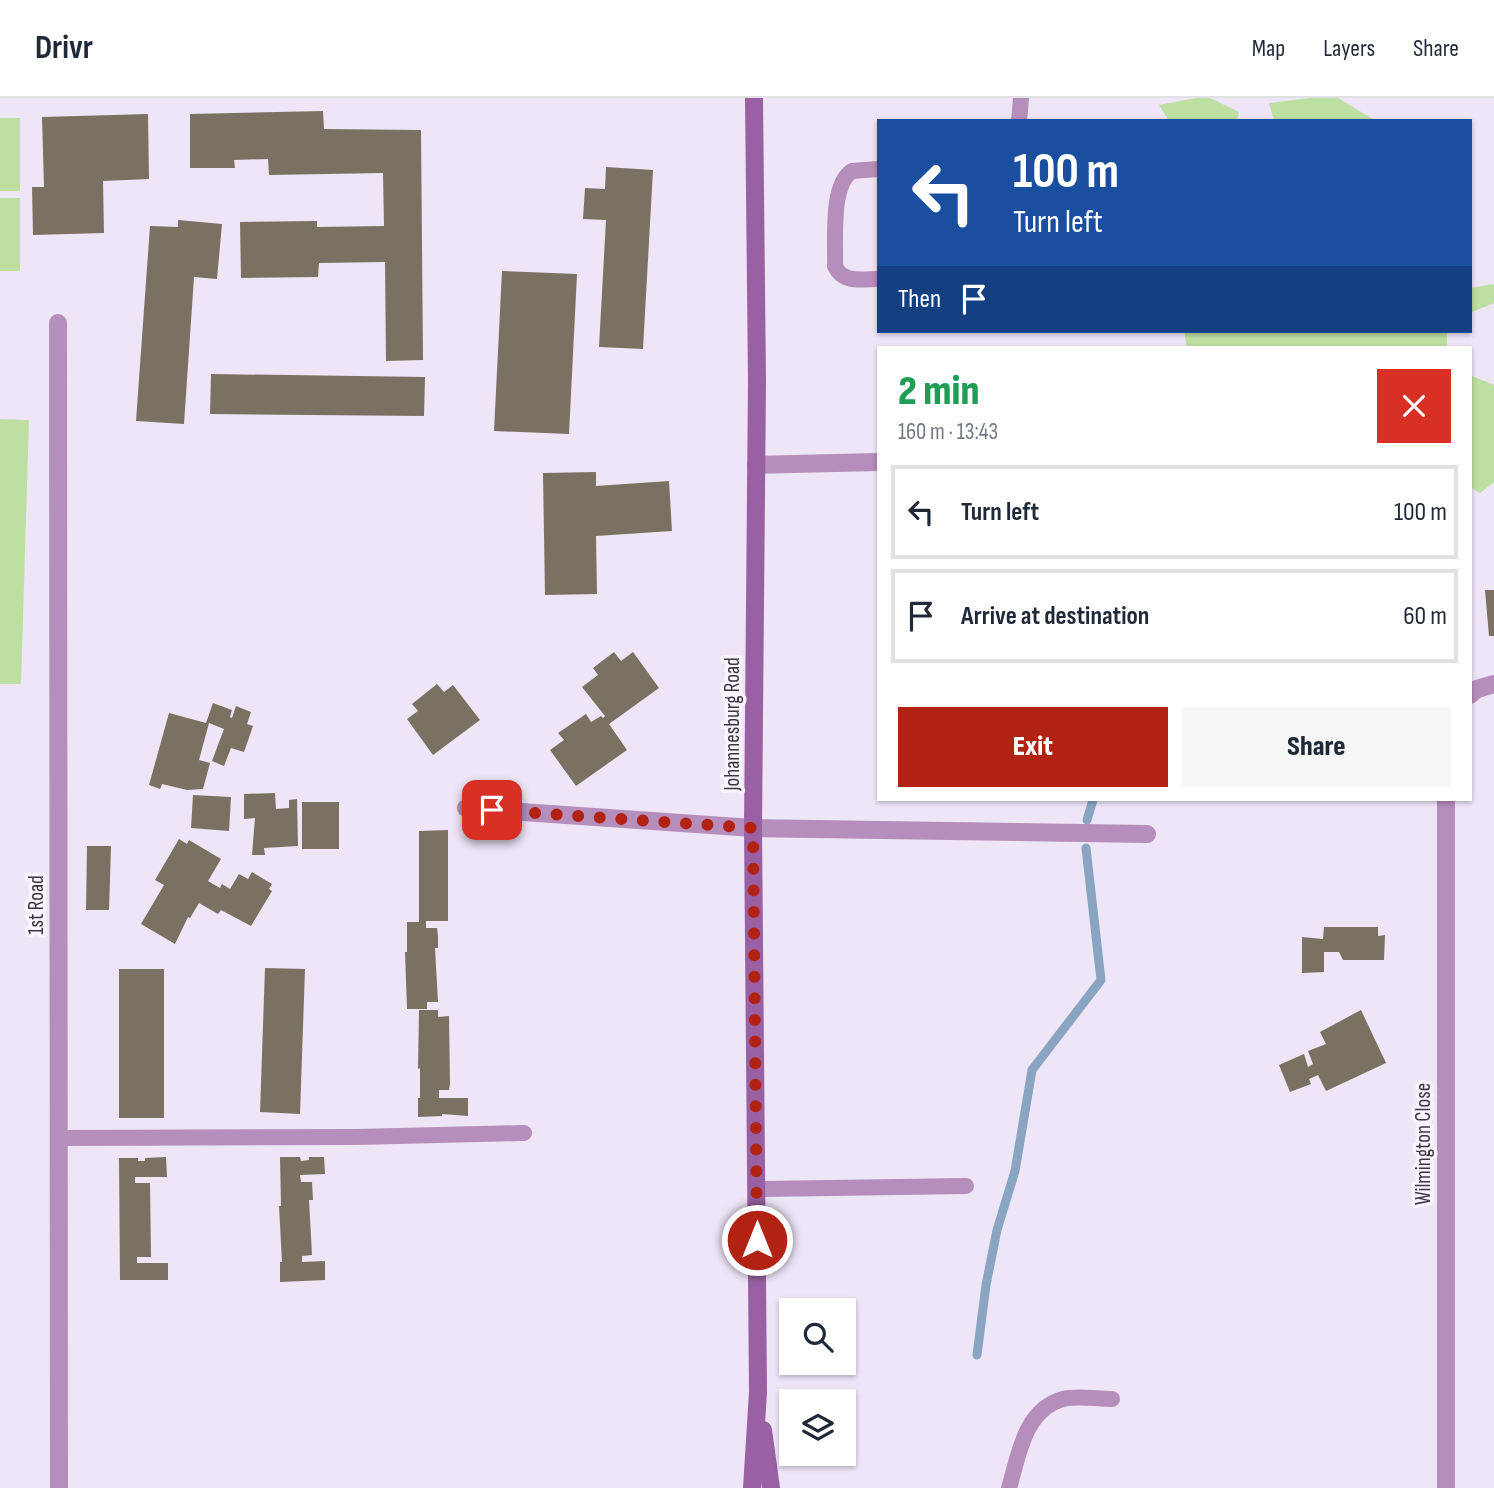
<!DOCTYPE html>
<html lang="en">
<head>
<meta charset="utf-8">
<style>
	:root { --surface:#fff; --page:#f6f6f7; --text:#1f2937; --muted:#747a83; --line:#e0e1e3; --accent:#b12212 }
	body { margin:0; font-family:"Sofia Sans Condensed",sans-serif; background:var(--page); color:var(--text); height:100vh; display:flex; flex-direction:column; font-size:26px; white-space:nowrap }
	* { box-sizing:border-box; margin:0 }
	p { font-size:23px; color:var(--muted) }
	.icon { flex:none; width:38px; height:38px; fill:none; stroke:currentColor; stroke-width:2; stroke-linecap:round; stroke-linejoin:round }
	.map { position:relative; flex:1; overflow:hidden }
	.panel { position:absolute; left:877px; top:248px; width:595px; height:455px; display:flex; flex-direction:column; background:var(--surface); border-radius:0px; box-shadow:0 2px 5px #0004 }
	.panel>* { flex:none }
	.hud { position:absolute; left:877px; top:21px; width:595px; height:214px; border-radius:0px; box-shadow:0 2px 5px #0004; background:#1a4fa0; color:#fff; overflow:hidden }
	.fabs { position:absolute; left:779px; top:1200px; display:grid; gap:14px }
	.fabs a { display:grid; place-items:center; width:77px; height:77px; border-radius:0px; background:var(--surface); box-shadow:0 2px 5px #0004; font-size:35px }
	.pin { position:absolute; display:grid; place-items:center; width:60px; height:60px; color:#fff; margin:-30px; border-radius:14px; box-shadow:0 4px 10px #0006 }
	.me { position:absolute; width:77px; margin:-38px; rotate:0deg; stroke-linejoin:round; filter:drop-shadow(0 0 5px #0008) }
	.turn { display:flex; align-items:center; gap:24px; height:147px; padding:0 21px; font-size:32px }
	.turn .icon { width:91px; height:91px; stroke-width:2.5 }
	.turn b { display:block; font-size:49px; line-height:60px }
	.then { display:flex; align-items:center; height:66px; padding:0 21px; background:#0003; gap:14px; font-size:26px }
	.round { display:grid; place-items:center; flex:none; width:74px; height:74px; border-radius:0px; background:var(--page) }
	.summary { display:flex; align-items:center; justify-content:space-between; height:119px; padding:0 21px }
	h1 { font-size:42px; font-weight:800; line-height:52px; color:#1e9e55 }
	.cta { display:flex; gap:14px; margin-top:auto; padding:14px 21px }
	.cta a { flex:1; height:80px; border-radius:0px; background:var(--accent); color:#fff; font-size:28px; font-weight:800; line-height:80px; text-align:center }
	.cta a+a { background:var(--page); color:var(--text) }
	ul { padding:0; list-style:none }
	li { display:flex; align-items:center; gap:21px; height:94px; margin:0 14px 10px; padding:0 7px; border:4px solid var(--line); border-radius:0px }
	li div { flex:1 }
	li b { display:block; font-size:26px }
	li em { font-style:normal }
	header { display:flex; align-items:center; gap:42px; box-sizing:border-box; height:98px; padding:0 35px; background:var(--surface); border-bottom:2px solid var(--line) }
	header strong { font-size:33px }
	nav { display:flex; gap:38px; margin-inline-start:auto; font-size:24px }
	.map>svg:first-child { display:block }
	.green { fill:#bddfa2 }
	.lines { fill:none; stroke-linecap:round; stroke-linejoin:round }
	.stream { stroke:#8aa5c1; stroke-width:9 }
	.building { fill:#7b7162 }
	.lane { stroke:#b58ebb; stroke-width:16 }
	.street { stroke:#b58ebb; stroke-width:18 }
	.secondary { stroke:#9961a3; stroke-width:18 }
	.route { stroke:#b12212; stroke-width:12; stroke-dasharray:0 21.6 }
	.labels { text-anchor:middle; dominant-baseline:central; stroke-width:7; stroke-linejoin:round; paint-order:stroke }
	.street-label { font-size:21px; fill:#3a373e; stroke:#f9f4ff }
</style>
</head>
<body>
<header>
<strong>Drivr</strong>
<nav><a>Map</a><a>Layers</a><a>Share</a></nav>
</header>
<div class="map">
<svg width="1494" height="1390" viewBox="0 0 1494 1390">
	<rect width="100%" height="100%" fill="#eee5f7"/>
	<g class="green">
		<polygon points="1196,0 1210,0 1239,14 1237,23 1169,23 1159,7"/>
		<polygon points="1309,0 1338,0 1376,23 1274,23 1269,5"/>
		<rect x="0" y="20" width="20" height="73"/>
		<rect x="0" y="100" width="20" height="73"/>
		<polygon points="1494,186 1494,205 1470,215 1470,190"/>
		<polygon points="1184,233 1447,233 1447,250 1187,250"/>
		<polygon points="1470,277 1494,287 1494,384 1480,395 1470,389"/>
		<polygon points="0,321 29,322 21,586 0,586"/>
	</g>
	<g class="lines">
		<g class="stream">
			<polyline points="1087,722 1093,702"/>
			<polyline points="977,1257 986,1187 997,1132 1015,1073 1032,972 1101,882 1086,750"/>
		</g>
	</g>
	<g class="building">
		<polygon points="323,13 324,31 421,32 423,262 386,263 385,164 319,165 318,179 241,180 240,124 317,123 317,129 384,128 383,75 269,77 268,61 234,62 235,70 190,70 190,16"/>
		<polygon points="148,16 149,81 103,83 104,135 33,137 32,89 44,89 42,19"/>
		<polygon points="606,69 653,72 643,251 599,249 606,122 583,121 585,90 605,91"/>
		<polygon points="178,122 222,126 217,181 194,179 184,326 136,323 150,128 178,129"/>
		<polygon points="502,173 577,176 569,336 494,333"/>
		<polygon points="211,276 425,279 424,318 210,316"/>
		<polygon points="596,374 596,388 669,383 672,433 596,438 597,496 545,497 543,375"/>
		<polygon points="1485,492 1494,492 1494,538 1489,538"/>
		<polygon points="614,554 621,563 633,554 659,590 609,626 627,652 576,688 550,652 564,642 558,635 586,616 591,624 601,618 603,620 605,618 582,589 598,577 593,570"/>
		<polygon points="437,586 444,594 453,587 480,622 433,657 407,621 418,613 412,606"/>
		<polygon points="213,605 232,612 230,619 232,620 236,608 251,614 247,626 253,628 244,654 231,650 224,668 212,663 224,631 209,625 199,662 210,665 203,691 187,692 162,686 160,691 149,687 169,615 206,625"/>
		<polygon points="275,695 276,711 289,710 289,702 297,701 298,748 264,750 265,757 252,757 255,720 244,721 244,696"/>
		<polygon points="193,697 231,699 229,733 191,730"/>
		<rect x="302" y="704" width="37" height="47"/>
		<polygon points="448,732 448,823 426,823 426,830 437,830 438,838 438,850 435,850 438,904 427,904 427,911 407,911 405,854 407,854 407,824 419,824 419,733"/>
		<polygon points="179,741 187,746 189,742 221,761 208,783 220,790 222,786 230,791 239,776 248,781 252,774 272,786 269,791 272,793 251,828 221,812 218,816 199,805 190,820 188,819 175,846 141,826 164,787 155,782"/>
		<polygon points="87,748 111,748 109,812 86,812"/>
		<polygon points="1324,829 1378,829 1378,838 1385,837 1384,862 1343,862 1339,854 1324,854 1324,874 1302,875 1302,839 1323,841"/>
		<polygon points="265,870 305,871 300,1016 260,1014"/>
		<rect x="119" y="871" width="45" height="149"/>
		<polygon points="419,912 438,912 438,919 449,918 450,986 449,992 439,992 439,1000 468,1000 468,1018 442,1016 442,1018 418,1019 418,1000 420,1000 420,970 418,971"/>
		<polygon points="1361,912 1386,965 1326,993 1318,977 1309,981 1311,986 1290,994 1279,967 1304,956 1308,969 1313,966 1308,953 1326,946 1320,934"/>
		<polygon points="166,1059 167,1079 135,1079 135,1085 150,1085 151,1159 137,1159 137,1165 168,1165 168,1182 120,1182 119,1060 138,1060 138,1063 145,1063 145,1060"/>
		<polygon points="280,1059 300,1059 301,1063 309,1062 309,1059 324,1059 325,1076 300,1077 301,1084 312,1084 313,1102 309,1102 312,1157 302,1158 302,1164 325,1163 325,1182 280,1184 280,1164 282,1164 279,1108 281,1108"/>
	</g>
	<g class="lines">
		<g class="lane">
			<polyline points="1019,23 1021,0"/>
			<path d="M 878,71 L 852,73 C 830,87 836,144 835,168 C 843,186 862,181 878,181"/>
			<polyline points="58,1040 356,1039 524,1035"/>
			<polyline points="757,1091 966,1088"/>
			<path d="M 1009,1390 C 1019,1357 1024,1312 1063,1301 C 1077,1297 1097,1301 1112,1301"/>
		</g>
		<g class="street">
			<polyline points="58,225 59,1390"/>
			<polyline points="756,367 878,364"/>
			<polyline points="1470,597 1477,591 1494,586"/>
			<polyline points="1446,702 1446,1390"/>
			<polyline points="466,710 753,730 1147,736"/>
		</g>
		<g class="secondary">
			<polyline points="763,1332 771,1390"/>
			<polyline points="752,1390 758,1294 753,730 757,283 754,0"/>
		</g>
	</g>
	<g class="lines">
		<polyline class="route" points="492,712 753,730 757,1142"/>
	</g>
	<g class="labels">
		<g class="street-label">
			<text transform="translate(732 626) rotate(-90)">Johannesburg Road</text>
			<text transform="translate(36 807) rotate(-90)">1st Road</text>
			<text transform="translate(1423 1046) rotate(-90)">Wilmington Close</text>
		</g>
	</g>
</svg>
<div class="fabs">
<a><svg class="icon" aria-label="search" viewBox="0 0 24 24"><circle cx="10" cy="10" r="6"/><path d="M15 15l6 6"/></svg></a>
<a><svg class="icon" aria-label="layers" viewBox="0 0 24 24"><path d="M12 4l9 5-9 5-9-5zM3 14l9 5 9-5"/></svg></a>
</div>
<div class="pin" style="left:492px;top:712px;background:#d93025"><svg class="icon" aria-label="arrive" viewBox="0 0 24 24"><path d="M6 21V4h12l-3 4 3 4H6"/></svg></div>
<svg class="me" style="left:757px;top:1142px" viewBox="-20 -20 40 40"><circle r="17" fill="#b12212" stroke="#fff" stroke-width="3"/><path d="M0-11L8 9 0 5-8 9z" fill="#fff"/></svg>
<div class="hud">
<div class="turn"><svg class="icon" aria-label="left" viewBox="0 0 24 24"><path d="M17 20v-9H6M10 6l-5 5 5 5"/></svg><div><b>100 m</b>Turn left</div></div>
<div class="then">Then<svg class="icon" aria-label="arrive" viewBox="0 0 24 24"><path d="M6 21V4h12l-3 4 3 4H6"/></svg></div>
</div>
<section class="panel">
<div class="summary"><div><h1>2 min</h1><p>160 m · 13:43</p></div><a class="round" style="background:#d93025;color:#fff"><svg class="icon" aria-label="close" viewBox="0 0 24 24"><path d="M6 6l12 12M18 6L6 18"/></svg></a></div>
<ul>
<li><svg class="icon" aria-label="left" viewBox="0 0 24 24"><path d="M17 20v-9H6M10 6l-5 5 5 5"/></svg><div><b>Turn left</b></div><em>100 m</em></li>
<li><svg class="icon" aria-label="arrive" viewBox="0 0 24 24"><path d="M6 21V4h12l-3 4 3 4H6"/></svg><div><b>Arrive at destination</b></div><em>60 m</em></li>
</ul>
<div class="cta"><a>Exit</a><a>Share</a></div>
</section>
</div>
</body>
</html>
